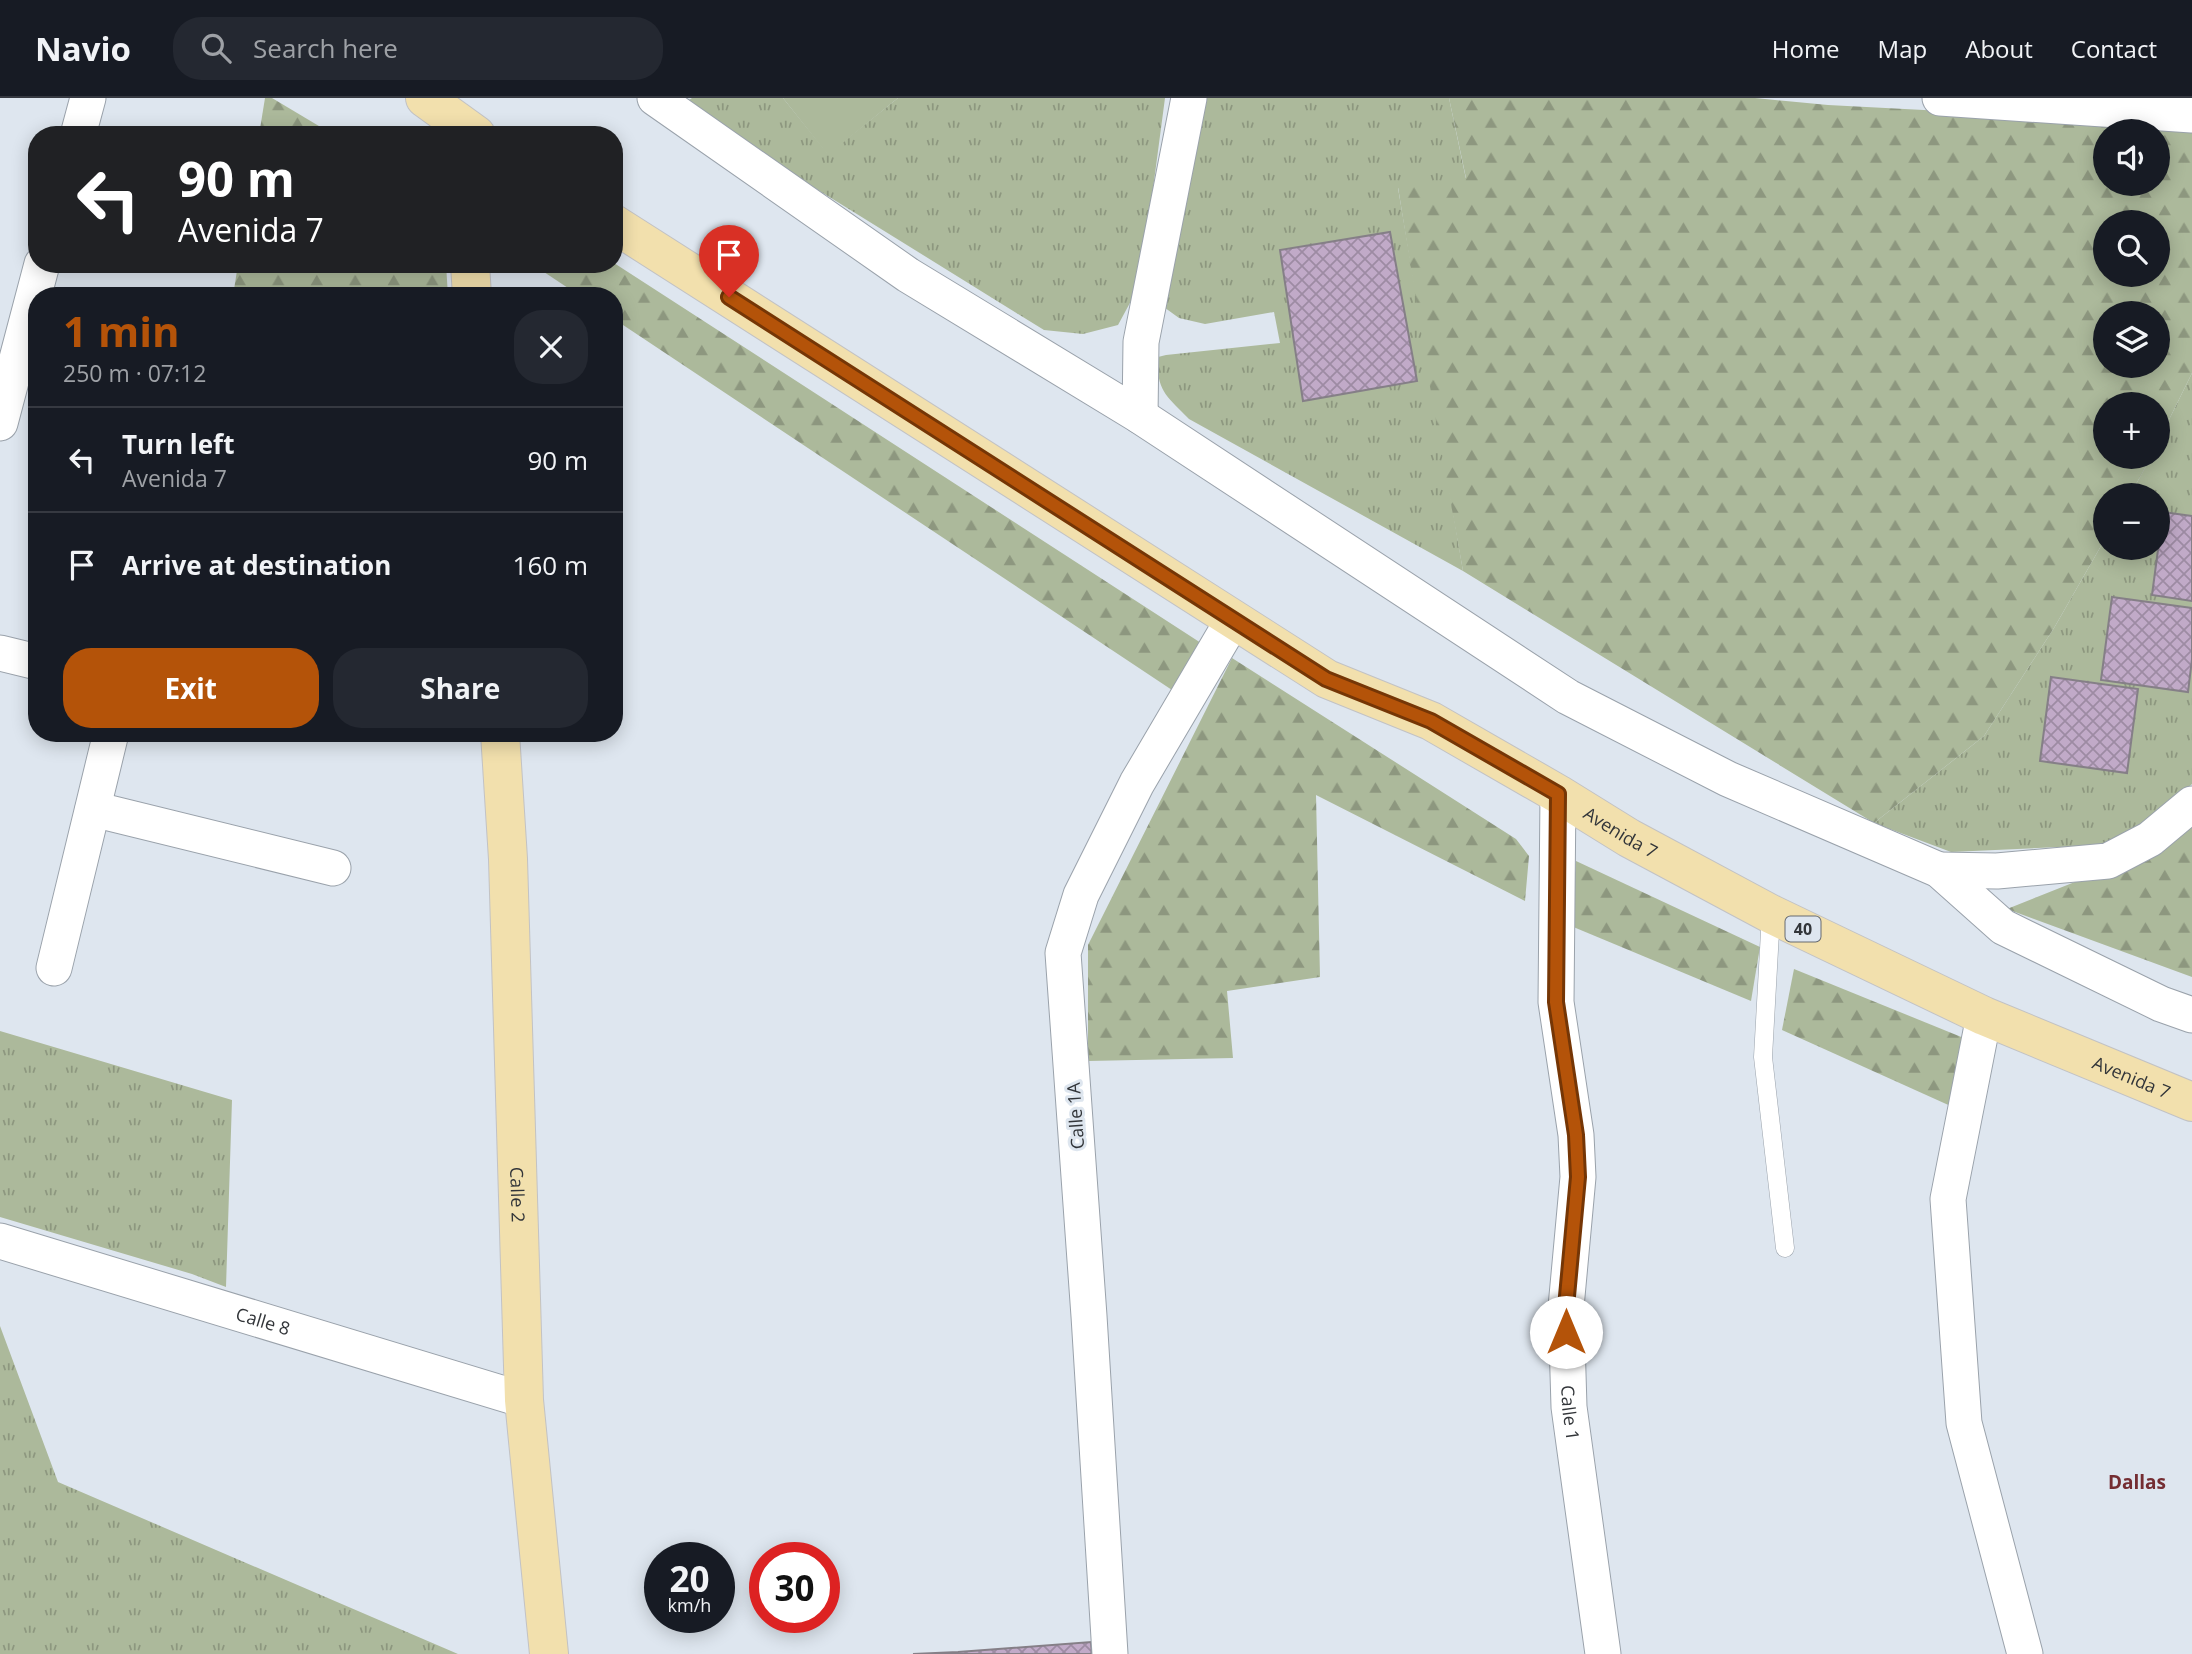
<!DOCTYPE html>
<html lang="en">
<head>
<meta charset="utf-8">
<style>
	:root { --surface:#171b24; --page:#242831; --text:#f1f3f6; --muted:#9ea1a6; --line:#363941; --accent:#b45309 }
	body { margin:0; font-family:"Open Sans",sans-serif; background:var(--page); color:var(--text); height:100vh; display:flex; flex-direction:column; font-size:26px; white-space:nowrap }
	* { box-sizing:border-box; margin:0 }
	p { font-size:23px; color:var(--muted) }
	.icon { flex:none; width:38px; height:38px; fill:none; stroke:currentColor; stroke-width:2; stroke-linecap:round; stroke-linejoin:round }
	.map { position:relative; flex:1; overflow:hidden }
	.side { position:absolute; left:28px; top:189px; width:595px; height:455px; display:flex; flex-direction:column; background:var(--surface); border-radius:28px; box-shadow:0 4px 18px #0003 }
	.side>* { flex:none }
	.top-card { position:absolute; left:28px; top:28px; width:595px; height:147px; border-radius:28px; box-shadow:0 4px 18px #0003; background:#202124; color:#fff; overflow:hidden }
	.controls { position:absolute; left:2093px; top:21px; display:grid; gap:14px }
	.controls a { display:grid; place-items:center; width:77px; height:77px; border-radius:50%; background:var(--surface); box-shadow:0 4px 18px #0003; font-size:35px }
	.speed { position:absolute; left:644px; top:1444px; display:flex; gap:14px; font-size:35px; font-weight:700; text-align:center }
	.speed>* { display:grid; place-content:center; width:91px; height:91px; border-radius:50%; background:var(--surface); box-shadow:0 4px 18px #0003; line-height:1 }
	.speed small { font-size:18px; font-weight:400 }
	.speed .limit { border:10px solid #d22; background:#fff; color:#111 }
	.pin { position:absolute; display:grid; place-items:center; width:60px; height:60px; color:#fff; margin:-72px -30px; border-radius:50% 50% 50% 0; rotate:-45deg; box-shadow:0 0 7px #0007 }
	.pin .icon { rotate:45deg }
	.me { position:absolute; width:77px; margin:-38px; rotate:0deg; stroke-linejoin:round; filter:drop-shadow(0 0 5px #0008) }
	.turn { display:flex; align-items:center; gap:24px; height:147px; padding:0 35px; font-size:32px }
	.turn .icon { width:91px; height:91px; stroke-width:2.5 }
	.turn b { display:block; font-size:49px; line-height:60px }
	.round { display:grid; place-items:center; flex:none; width:74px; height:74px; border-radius:28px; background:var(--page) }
	.overview { display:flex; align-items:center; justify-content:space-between; height:119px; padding:0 35px }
	h1 { font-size:42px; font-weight:700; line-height:52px; color:var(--accent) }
	.action { display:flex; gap:14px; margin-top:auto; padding:14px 35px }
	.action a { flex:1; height:80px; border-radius:28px; background:var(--accent); color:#fff; font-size:28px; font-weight:700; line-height:80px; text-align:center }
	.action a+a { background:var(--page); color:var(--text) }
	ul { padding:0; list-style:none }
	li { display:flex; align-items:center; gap:21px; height:105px; padding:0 35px; border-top:2px solid var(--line) }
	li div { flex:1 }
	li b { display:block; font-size:26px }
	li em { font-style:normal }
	header { display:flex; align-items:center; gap:42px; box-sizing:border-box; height:98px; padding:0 35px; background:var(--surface); border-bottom:2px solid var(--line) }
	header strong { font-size:33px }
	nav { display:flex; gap:38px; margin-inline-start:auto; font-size:24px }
	.search { width:490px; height:63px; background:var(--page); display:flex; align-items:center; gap:18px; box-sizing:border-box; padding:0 24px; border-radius:28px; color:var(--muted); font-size:26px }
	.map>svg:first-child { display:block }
	.grass { fill:url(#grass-tufts) }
	.forest { fill:url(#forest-firs); fill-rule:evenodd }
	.garden { fill:#acb99b }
	.building { fill:url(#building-cross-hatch); stroke:#857f87; stroke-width:2 }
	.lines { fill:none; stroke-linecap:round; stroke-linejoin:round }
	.service-casing { stroke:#9aa2ab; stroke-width:19 }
	.minor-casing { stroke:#9aa2ab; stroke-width:37 }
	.primary-casing { stroke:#c2c2c4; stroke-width:40 }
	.service { stroke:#fff; stroke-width:18 }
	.minor { stroke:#fff; stroke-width:35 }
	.primary { stroke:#f2e0ad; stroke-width:38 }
	.route-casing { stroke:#753606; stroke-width:18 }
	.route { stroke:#b45309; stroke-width:12 }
	.labels { text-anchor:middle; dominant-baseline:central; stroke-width:6; stroke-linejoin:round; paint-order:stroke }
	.shield { fill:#dee6ef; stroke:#666a70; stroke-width:2 }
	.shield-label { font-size:16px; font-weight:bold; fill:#323539 }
	.street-label { font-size:18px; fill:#323539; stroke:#dee6ef }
	.neighbourhood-label { font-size:19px; font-weight:bold; fill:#742d32; stroke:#dee6ef }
</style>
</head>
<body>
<header>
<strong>Navio</strong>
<div class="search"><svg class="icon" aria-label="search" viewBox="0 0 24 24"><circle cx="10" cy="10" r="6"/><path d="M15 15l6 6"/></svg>Search here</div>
<nav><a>Home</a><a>Map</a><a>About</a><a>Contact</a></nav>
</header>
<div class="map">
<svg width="2192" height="1556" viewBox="0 0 2192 1556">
	<defs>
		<pattern id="grass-tufts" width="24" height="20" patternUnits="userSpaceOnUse" patternTransform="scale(1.75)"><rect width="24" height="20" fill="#acb99b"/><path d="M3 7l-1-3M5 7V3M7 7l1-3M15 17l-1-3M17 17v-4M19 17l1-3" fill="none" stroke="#8d977f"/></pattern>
		<pattern id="forest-firs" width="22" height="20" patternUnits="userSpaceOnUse" patternTransform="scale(1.75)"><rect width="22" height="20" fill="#acb99b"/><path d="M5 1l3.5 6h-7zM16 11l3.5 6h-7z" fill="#8d977f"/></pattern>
		<pattern id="building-cross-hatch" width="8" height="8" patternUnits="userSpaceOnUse" patternTransform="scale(1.75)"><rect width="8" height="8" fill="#c1aac8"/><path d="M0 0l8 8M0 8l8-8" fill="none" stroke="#9d8ba3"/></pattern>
	</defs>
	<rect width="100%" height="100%" fill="#dee6ef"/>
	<g class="grass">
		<polygon points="692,0 783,0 828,56 898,0 1165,0 1149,121 1131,203 1118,227 1083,236 1044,232 681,7"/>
		<path d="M 1201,0 L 1449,0 L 1466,81 L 1398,90 L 1463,473 L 1189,321 C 1167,298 1156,293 1158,259 L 1166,257 L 1280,245 L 1274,214 L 1205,226 L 1179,220 L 1161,207 Z"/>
		<polygon points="2192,275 2192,686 2148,727 2102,747 1951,754 1874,725 1984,638 2054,530 2105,441 2105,450 2158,450 2158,397 2130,397 2151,359 2158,359 2158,344"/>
		<polygon points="0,933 232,1002 226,1189 192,1176 0,1119"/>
		<polygon points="0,1228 58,1384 458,1556 0,1556"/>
	</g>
	<g class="forest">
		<polygon points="265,0 272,0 334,37 259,37"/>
		<path d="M 1449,0 L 1755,0 L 1828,7 L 2192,26 L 2192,275 L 2158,344 L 2158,306 L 2105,306 L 2105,359 L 2151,359 L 2130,397 L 2105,397 L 2105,441 L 2054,530 L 1984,638 L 1874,725 L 1463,473 L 1429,283 L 1398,89 L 1466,80 ZM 2105,33 L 2158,33 L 2158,86 L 2105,86 ZM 2105,124 L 2158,124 L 2158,177 L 2105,177 ZM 2105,215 L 2158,215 L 2158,268 L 2105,268 Z"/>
		<polygon points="614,165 1201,545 1172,592 614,221 614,198 580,198 532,166"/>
		<polygon points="238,166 446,166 448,198 233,198"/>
		<polygon points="1232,560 1516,741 1529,758 1525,803 1316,697 1320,879 1227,893 1233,960 1088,963 1088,847"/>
		<polygon points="2192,721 2192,879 2007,811 2115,768"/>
		<polygon points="1576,763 1760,849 1751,903 1571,828"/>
		<polygon points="1794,871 1981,947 1955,1010 1782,932"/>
	</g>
	<polygon class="garden" points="783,0 898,0 828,57"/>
	<g class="building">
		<polygon points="1390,134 1417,283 1303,303 1280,152"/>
		<polygon points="2163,414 2192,418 2192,503 2152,497"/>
		<polygon points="2112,499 2192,510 2192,561 2188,594 2101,582"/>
		<polygon points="2051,579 2138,591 2127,675 2040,663"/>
		<polygon points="1091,1544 1092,1556 913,1556 958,1554"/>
	</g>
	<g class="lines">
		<defs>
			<polyline id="service" points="1771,816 1763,959 1785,1150"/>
			<g id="minor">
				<polyline points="655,0 908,177 1140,318 1568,599 1728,681 1939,772 2003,829 2161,906 2192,917"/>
				<polyline points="1940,0 2192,17"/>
				<polyline points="78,37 88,0"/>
				<polyline points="1140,318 1141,244 1189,0"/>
				<polyline points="0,325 42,166"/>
				<polyline points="0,555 37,564"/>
				<path id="s1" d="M 1558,696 L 1556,904 L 1576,1037 L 1578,1079 L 1566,1209 L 1569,1309 L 1603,1556"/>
				<polyline points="93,711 333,770"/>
				<polyline points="1939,772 1997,773 2108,763 2150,741 2192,706"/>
				<polyline points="54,870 111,635"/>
				<polyline points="1984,918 1948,1101 1964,1325 2025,1556"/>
				<path id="s2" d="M 0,1143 L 524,1302"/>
				<polyline points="1110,1556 1089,1218 1063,855 1081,797 1137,685 1233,522"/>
			</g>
			<g id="primary">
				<polyline points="425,0 476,37"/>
				<path id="s3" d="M 614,126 L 1327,581 L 1431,623 L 1558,696 L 1629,740 L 1771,816 L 1984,918 L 2192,1004"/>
				<polyline points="470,166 472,198"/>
				<path id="s4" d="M 500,635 L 508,761 L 524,1302 L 549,1556"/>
			</g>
		</defs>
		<use href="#service" class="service-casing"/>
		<use href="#minor" class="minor-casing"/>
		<use href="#primary" class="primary-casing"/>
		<use href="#service" class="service"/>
		<use href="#minor" class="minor"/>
		<use href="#primary" class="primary"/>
	</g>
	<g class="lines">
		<defs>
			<polyline id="route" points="729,199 1326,581 1431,623 1558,696 1556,904 1576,1037 1578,1079 1566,1209 1566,1234"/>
		</defs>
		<use href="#route" class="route-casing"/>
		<use href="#route" class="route"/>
	</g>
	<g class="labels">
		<rect class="shield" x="1785.5" y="818.5" width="35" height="25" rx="5"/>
		<g class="shield-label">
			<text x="1803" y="831">40</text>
		</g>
		<g class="street-label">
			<text stroke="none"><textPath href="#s3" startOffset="1178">Avenida 7</textPath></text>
			<text stroke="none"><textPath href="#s3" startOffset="1745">Avenida 7</textPath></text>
			<text transform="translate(1075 1018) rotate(-94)">Calle 1A</text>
			<text stroke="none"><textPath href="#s4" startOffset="462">Calle 2</textPath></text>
			<text stroke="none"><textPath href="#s2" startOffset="275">Calle 8</textPath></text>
			<text stroke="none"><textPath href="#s1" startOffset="621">Calle 1</textPath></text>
		</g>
		<g class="neighbourhood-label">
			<text x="2137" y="1384">Dallas</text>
		</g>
	</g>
</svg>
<div class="controls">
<a><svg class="icon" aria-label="sound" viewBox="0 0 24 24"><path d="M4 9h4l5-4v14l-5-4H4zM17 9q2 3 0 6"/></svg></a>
<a><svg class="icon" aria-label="search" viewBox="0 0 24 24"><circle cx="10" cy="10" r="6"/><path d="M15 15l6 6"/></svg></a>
<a><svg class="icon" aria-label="layers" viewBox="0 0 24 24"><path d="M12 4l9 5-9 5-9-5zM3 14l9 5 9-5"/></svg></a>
<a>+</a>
<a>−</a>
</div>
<div class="speed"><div>20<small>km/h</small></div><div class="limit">30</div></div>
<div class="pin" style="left:729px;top:199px;background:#d93025"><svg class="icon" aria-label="arrive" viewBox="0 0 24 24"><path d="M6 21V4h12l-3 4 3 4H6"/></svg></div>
<svg class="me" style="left:1566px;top:1234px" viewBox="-20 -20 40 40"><circle r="19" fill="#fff"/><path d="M0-13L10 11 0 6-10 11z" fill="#b45309"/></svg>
<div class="top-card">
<div class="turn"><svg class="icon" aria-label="left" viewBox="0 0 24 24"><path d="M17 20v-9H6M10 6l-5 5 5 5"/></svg><div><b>90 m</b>Avenida 7</div></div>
</div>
<section class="side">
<div class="overview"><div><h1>1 min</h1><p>250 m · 07:12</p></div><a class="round"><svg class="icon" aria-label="close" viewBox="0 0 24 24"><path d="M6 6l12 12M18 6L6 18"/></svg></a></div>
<ul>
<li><svg class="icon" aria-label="left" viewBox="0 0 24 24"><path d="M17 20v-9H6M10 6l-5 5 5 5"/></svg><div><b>Turn left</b><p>Avenida 7</p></div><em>90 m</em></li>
<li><svg class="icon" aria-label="arrive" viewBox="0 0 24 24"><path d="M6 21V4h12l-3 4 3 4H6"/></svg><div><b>Arrive at destination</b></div><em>160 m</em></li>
</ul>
<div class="action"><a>Exit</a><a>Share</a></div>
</section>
</div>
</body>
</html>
